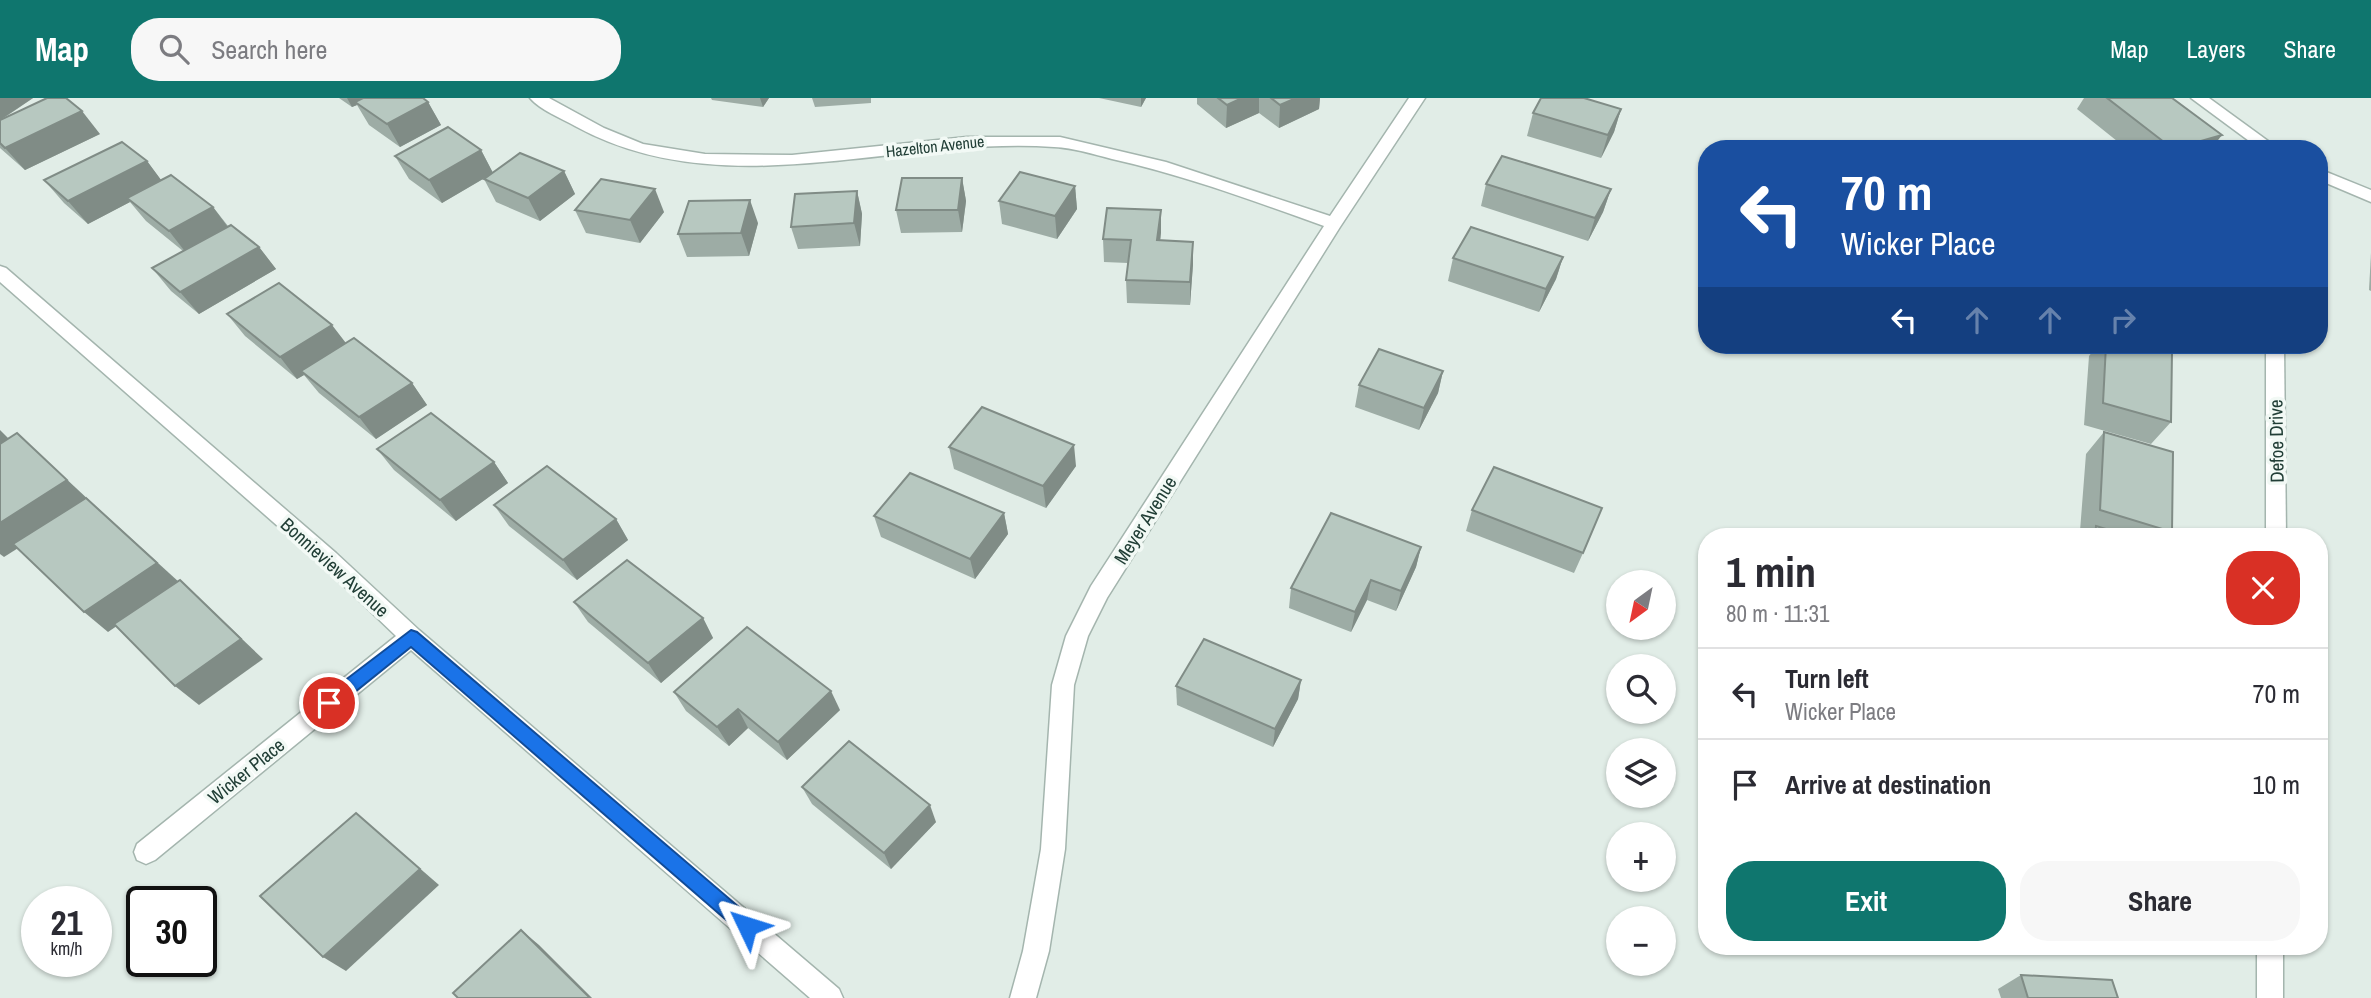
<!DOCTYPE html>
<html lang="en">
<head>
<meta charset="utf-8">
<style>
	:root { --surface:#fff; --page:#f7f7f7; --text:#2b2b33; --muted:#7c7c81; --line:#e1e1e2; --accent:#0f766e }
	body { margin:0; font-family:"Archivo Narrow",sans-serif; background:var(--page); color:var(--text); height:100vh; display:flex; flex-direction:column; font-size:26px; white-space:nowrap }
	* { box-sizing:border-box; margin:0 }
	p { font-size:23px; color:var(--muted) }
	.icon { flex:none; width:38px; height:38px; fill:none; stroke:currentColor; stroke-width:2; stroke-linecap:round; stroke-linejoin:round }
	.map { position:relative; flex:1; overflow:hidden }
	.side { position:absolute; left:1698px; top:430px; width:630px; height:427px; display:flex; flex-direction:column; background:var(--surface); border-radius:28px; box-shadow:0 2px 5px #0004 }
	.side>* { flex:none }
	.banner { position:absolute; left:1698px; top:42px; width:630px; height:214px; border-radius:28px; box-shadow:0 2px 5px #0004; background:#1a4fa0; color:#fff; overflow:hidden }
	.needle { width:46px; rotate:213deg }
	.buttons { position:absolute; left:1606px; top:472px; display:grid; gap:14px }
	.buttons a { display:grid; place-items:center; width:70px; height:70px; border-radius:50%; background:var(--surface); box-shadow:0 2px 5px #0004; font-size:35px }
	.speed { position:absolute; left:21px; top:788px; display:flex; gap:14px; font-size:35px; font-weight:700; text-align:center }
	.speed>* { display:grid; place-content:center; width:91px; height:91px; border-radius:50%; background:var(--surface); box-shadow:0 2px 5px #0004; line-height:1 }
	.speed small { font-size:18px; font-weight:400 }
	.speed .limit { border:4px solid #111; border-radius:10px; background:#fff; color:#111 }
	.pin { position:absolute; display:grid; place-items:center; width:60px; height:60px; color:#fff; margin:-30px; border:4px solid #fff; border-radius:50%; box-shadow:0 2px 7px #0007 }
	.me { position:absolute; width:77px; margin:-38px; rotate:311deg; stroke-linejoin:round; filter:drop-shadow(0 0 5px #0008) }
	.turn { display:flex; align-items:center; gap:24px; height:147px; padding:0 28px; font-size:32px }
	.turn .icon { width:91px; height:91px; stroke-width:2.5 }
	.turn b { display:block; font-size:49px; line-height:60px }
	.lanes { display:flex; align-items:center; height:66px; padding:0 28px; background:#0003; justify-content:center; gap:35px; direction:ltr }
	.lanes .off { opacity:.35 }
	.round { display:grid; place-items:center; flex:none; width:74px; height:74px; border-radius:28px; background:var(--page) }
	.head { display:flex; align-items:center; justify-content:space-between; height:119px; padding:0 28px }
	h1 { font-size:42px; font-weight:800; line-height:52px }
	.action { display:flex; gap:14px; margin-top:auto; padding:14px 28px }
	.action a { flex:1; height:80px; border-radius:28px; background:var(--accent); color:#fff; font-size:28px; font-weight:800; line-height:80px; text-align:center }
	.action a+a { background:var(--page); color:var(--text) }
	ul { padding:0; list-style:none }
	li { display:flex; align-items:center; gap:21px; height:91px; padding:0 28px; border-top:2px solid var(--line) }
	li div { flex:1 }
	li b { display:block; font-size:26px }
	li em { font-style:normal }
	header { display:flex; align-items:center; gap:42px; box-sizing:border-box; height:98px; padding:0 35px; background:var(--accent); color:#fff }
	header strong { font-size:33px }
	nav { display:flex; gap:38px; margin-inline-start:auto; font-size:24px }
	.search { width:490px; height:63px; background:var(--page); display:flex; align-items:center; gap:18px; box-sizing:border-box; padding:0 24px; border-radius:28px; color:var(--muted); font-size:26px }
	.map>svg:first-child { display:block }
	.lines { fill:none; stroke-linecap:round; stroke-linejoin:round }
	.minor-casing { stroke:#a4b5ae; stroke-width:3 }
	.minor { fill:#fff; fill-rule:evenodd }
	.wall { fill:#9daca5 }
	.shaded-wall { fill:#808c86 }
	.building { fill:#b7c8c0; stroke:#808c86; stroke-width:2 }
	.route { fill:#1a73e8; stroke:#114b97; stroke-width:2 }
	.labels { text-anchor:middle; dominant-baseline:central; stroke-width:7; stroke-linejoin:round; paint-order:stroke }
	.far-street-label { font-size:16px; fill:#213e36; stroke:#f2f9f5 }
	.street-label { font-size:19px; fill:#213e36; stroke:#f2f9f5 }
</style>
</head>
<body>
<header>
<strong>Map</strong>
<div class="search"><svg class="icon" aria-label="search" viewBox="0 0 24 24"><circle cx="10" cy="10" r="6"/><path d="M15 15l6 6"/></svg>Search here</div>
<nav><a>Map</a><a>Layers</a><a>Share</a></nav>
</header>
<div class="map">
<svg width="2371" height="900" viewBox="0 0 2371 900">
	<rect width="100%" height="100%" fill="#e1ede7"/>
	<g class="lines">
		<defs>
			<g id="minor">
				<path d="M 530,0 L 549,0 L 604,30 L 643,46 L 705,56 L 792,57 L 967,39 L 1060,39 L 1166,64 L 1330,118 L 1409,0 L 1425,0 L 1340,129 L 1107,500 L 1088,538 L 1074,587 L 1065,751 L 1049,853 L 1036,900 L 1010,900 L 1023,853 L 1041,751 L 1052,587 L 1066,538 L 1091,488 L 1324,128 C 1254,103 1184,77 1112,61 C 1093,56 1074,50 1054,49 C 895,38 724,110 575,28 C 561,20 540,12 530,0 Z"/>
				<polygon points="2191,0 2209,0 2279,51 2260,51"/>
				<polygon points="2319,71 2371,92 2371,104 2319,82"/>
				<polygon points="0,168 6,170 336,455 419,532 839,891 843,900 810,900 411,552 155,762 146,766 137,762 134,754 137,746 396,538 322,467 0,184"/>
				<polygon points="2266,247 2284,247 2286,439 2266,439"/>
				<rect x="2257" y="849" width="26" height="51"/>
			</g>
		</defs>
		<use href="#minor" class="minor-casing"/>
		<use href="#minor" class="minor"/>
	</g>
	<g class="wall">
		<polygon points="0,0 33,0 1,22 100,36 25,72 0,50"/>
		<polygon points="339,0 423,0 428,4 441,27 400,49 369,27 357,7 352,9"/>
		<polygon points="711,0 769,0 763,9 712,2"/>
		<polygon points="812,0 871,0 871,5 815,9"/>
		<polygon points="1099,0 1146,0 1141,9"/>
		<polygon points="1197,0 1320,0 1319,11 1279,30 1259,15 1226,30 1197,6"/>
		<polygon points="2084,0 2172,0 2211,51 2127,51 2077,11"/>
		<polygon points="1621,11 1614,34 1601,60 1527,38 1533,15"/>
		<polygon points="481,52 493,75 564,73 575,96 540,123 496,104 484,81 490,77 442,105 409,81 395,58"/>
		<polygon points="147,63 161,82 213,109 228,128 259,149 276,171 199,216 171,193 152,170 183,153 146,123 130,104 88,126 64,105 44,82"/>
		<polygon points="962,80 966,103 962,134 901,135 896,112"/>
		<polygon points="1486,86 1611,91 1603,114 1588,143 1481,108"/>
		<polygon points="1075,88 1077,111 1057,141 1002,126 999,103"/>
		<polygon points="857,93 862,116 860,148 798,151 791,129"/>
		<polygon points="575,112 664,114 640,145 586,135"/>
		<polygon points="1161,112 1160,143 1193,166 1190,207 1127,205 1126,182 1128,165 1104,164 1103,141"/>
		<polygon points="758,125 749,158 687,159 678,136"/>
		<polygon points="2371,155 2371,193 2369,192"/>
		<polygon points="1563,159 1556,181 1539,214 1448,183 1453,160"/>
		<polygon points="227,216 346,245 412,285 427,307 376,341 319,295 304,277 297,281 245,238"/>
		<polygon points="2098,247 2178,247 2172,254 2171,324 2151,346 2084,327 2089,258"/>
		<polygon points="1443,273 1438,295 1419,332 1355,309 1359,287"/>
		<polygon points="2104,334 2172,434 2166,439 2085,439 2088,436 2080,433 2086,356"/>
		<polygon points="949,349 1076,368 1046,410 954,371"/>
		<polygon points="377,351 494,364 508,385 456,423 394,372"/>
		<polygon points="494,407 616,421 628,442 577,482 509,428"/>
		<polygon points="1472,412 1583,455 1574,475 1466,433"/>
		<polygon points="1004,415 1008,436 975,481 881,439 874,418"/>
		<polygon points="1421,449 1416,469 1396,513 1367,502 1351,534 1289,510 1291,490"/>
		<polygon points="574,504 703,520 713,540 661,585 588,524"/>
		<polygon points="1301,582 1298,601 1273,649 1177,607 1176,588"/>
		<polygon points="674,594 840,612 787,662 748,630 729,648 686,613"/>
		<polygon points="802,689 936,724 891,771 812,706"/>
		<polygon points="2021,877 2118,900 2001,900 1998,891"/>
	</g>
	<g class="shaded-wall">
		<polygon points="0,0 33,0 0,22"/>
		<polygon points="347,0 369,0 355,4 357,7 352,9"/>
		<polygon points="760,0 769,0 763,9"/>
		<polygon points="1141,0 1146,0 1141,9"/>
		<polygon points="1242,0 1259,0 1259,15 1226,30 1227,7"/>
		<polygon points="1296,0 1320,0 1319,11 1279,30 1280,7"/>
		<polygon points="428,4 441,27 400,49 387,26"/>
		<polygon points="1621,11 1614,34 1601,60 1608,37"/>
		<polygon points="82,13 100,36 25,72 5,50"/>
		<polygon points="2222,37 2211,51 2174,51"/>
		<polygon points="481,52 493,75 442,105 429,82"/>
		<polygon points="147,63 164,86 127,100 130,104 88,126 68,103"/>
		<polygon points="564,73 575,96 540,123 528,100"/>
		<polygon points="962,80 966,103 962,134 958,112"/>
		<polygon points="1075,88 1077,111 1057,141 1055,118"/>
		<polygon points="655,91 664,114 640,145 630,122"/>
		<polygon points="1611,91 1603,114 1588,143 1595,120"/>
		<polygon points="857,93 862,116 860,148 854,125"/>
		<polygon points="750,102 758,125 749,158 741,135"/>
		<polygon points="213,109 230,132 187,156 169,133"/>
		<polygon points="1161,112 1161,135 1158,165 1157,142"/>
		<polygon points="1193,144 1193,166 1190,207 1190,184"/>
		<polygon points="259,149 276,171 199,216 180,194"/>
		<polygon points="1563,159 1556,181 1539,214 1546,191"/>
		<polygon points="332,227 349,249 301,273 304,277 297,281 280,259"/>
		<polygon points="1443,273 1438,295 1419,332 1424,310"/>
		<polygon points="412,285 427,307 376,341 359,319"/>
		<polygon points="0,332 9,341 0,347"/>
		<polygon points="17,335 91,404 4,459 0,456 0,425"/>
		<polygon points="1074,347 1076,368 1046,410 1043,388"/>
		<polygon points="494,364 508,385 456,423 440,402"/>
		<polygon points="91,404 180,485 108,534 84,514"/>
		<polygon points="1004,415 1008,436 975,481 970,461"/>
		<polygon points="616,421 628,442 577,482 563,462"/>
		<polygon points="1421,449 1416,469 1396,513 1401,493"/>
		<polygon points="180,482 263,561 199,607 175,588"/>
		<polygon points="1371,482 1367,502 1351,534 1355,514"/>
		<polygon points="703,520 713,540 661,585 648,565"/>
		<polygon points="1301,582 1298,601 1273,649 1275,631"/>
		<polygon points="831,593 840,612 787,662 778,644"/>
		<polygon points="738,611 748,630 729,648 717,629"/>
		<polygon points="930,707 936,724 891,771 884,755"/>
		<polygon points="356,715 439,787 346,873 323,859"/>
		<polygon points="521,832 539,847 592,900 590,900"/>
	</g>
	<g class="building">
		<polygon points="47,0 66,0 82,13 5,50 0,45 0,22"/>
		<polygon points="363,0 423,0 428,4 387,26 355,4"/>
		<polygon points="1218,0 1242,0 1227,7"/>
		<polygon points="1271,0 1296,0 1280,7"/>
		<polygon points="1541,0 1584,0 1621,11 1608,37 1533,15"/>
		<polygon points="2107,0 2172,0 2222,37 2173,51"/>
		<polygon points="448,29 481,52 429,82 395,58"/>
		<polygon points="122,44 147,63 68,103 44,82"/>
		<polygon points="520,55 564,73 528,100 484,81"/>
		<polygon points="1502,58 1611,91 1595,120 1486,86"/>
		<polygon points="1020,74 1075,88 1055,118 999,103"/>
		<polygon points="171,77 213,109 169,133 127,100"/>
		<polygon points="902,80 962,80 958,112 896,112"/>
		<polygon points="601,81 655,91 630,122 575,112"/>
		<polygon points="857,93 854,125 791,129 795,96"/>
		<polygon points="750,102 741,135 678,136 689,103"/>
		<polygon points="1107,110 1161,112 1157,142 1193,144 1190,184 1126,182 1131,142 1103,141"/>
		<polygon points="231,127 259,149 180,194 152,170"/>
		<polygon points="1471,129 1563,159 1546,191 1453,160"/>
		<polygon points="279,185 332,227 280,259 227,216"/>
		<polygon points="354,240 412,285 359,319 301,273"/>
		<polygon points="2106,247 2147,247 2172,254 2171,324 2103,305"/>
		<polygon points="1379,251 1443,273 1424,310 1359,287"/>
		<polygon points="982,309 1074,347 1043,388 949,349"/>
		<polygon points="431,315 494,364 440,402 377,351"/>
		<polygon points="2104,334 2173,354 2172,434 2100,412"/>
		<polygon points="17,335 67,382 0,425 0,346"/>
		<polygon points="547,368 616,421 563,462 494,407"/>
		<polygon points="1494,369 1602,410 1583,455 1472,412"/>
		<polygon points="910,375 1004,415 970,461 874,418"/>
		<polygon points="86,400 157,465 84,514 13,446"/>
		<polygon points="1331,415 1421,449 1401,493 1371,482 1355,514 1291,490"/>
		<polygon points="2096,428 2132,439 2095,439"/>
		<polygon points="627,462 703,520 648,565 574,504"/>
		<polygon points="180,482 241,541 175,588 114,526"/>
		<polygon points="747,529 831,593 778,644 738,611 717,629 674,594"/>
		<polygon points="1204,541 1301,582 1275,631 1176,588"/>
		<polygon points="849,643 930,707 884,755 802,689"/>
		<polygon points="356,715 420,771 323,859 260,798"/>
		<polygon points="521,832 590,900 458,900 453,895"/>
		<polygon points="2021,877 2112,882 2118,900 2028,900"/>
	</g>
	<polygon class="route" points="411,532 417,534 753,821 756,828 753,834 747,837 740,834 411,549 335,610 329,612 323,610 321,605 323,599"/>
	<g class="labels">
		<g class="far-street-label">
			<text transform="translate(935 48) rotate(-6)">Hazelton Avenue</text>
		</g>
		<g class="street-label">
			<text transform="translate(2276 343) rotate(-91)">Defoe Drive</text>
			<text transform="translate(1145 422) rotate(-58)">Meyer Avenue</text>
			<text transform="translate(335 469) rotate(42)">Bonnieview Avenue</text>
			<text transform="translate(246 673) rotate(-39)">Wicker Place</text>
		</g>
	</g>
</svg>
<div class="buttons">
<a><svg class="needle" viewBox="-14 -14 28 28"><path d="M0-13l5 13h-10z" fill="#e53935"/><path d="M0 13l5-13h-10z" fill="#7c7c81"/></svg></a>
<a><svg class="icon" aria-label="search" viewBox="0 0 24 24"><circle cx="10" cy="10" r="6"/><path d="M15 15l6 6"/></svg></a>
<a><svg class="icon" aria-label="layers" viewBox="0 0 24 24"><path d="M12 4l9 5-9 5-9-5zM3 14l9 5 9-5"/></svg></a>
<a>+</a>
<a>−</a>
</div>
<div class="speed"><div>21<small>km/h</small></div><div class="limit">30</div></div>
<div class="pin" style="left:329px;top:605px;background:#d93025"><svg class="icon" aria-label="arrive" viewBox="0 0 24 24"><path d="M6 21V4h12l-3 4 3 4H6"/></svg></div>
<svg class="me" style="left:747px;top:828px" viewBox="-20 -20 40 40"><path d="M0-17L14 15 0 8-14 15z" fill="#1a73e8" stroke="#fff" stroke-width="4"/></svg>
<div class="banner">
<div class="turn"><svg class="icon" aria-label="left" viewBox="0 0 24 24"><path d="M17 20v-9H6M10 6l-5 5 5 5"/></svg><div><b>70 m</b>Wicker Place</div></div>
<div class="lanes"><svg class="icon" aria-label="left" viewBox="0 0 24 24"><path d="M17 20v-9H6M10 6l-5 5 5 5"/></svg><svg class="icon off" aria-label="ahead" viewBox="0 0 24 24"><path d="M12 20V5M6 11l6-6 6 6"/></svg><svg class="icon off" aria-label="ahead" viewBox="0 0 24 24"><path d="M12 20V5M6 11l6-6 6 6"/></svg><svg class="icon off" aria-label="right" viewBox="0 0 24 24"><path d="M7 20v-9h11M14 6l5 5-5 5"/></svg></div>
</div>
<section class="side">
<div class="head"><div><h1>1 min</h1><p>80 m · 11:31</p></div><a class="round" style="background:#d93025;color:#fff"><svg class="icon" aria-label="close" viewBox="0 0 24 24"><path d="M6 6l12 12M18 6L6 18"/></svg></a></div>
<ul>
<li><svg class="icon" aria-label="left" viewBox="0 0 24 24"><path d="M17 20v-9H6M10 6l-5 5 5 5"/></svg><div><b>Turn left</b><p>Wicker Place</p></div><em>70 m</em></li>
<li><svg class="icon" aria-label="arrive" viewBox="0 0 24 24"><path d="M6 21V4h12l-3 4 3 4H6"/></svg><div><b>Arrive at destination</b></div><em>10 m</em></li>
</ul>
<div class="action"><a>Exit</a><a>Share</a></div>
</section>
</div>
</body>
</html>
